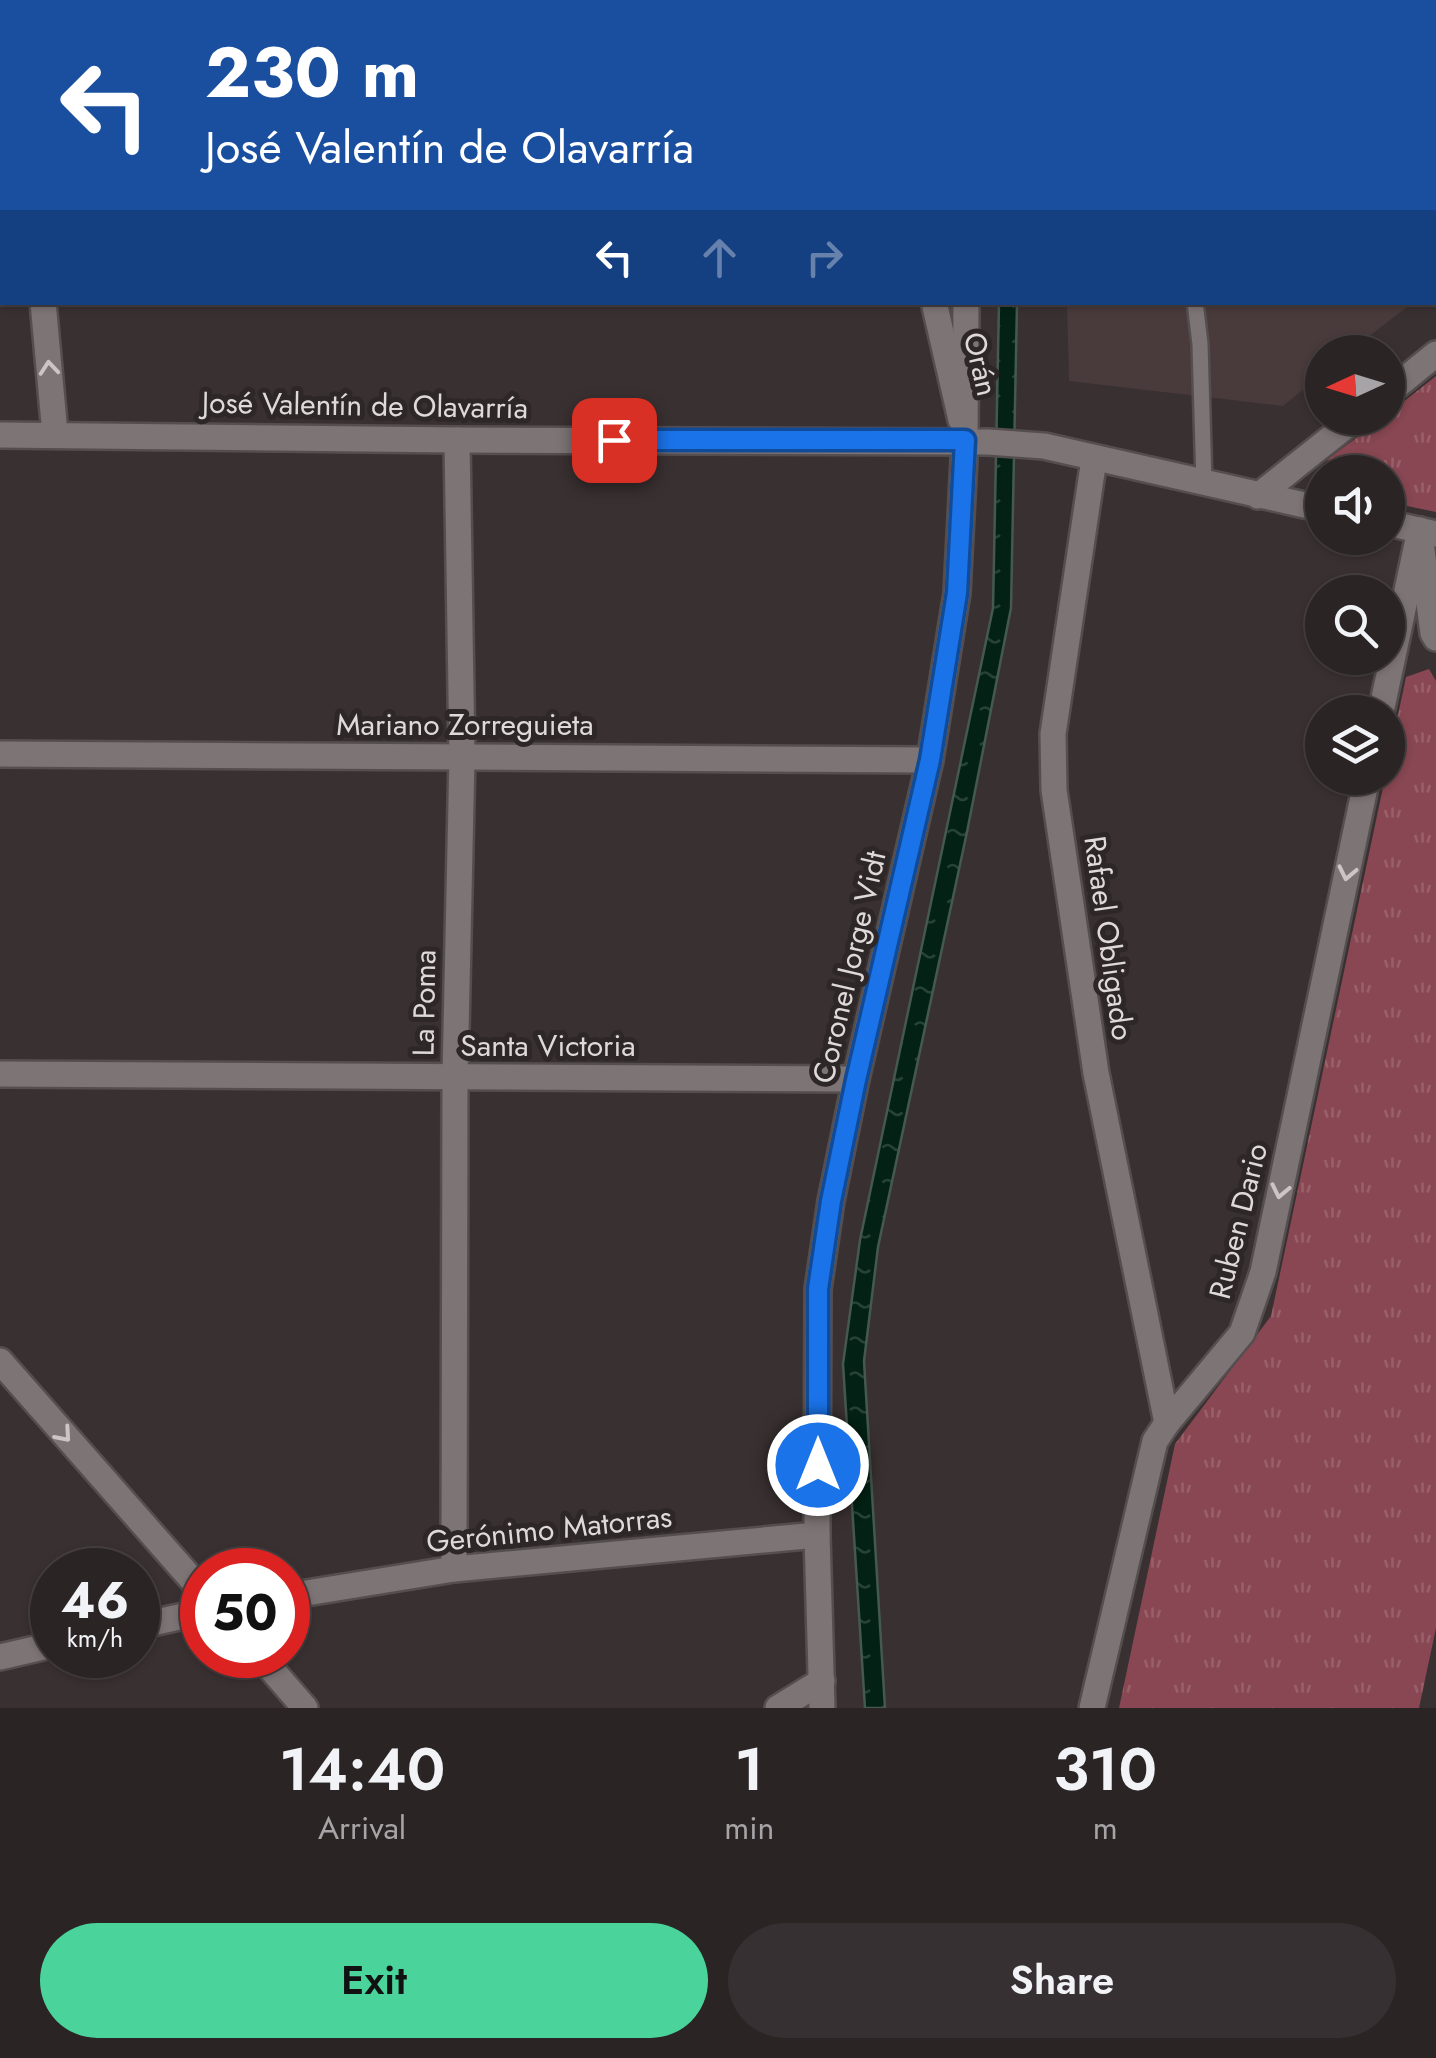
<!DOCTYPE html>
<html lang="en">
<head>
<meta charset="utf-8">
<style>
	:root { --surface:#2b2425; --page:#373032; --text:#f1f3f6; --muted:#a6a4a7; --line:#474142; --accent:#4ad49c }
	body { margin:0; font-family:Jost,sans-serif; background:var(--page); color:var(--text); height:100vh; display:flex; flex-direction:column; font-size:38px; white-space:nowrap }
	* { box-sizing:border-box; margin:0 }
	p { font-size:32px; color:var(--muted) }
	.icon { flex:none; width:55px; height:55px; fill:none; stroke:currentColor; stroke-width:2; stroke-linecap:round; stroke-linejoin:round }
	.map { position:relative; height:1708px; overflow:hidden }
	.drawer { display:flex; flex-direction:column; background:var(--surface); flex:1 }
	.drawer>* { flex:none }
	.guide { position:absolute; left:0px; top:0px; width:1438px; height:305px; box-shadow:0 2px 8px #0004,0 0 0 2px var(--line); background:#1a4fa0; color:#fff; overflow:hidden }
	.needle { width:65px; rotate:266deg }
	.controls { position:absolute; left:1305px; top:335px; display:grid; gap:20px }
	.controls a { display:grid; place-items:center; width:100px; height:100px; border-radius:50%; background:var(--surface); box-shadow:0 2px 8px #0004,0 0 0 2px var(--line); font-size:50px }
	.speed { position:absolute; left:30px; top:1548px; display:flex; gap:20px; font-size:50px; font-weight:700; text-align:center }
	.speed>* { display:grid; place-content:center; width:130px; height:130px; border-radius:50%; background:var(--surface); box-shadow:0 2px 8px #0004,0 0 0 2px var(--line); line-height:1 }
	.speed small { font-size:25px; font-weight:400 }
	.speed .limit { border:15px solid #d22; background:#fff; color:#111 }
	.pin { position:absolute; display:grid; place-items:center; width:85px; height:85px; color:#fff; margin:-42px; border-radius:20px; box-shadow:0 5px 15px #0006 }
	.me { position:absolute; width:110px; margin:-55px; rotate:0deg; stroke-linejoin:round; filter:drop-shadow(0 0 8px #0008) }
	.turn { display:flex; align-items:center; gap:35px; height:210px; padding:0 40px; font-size:45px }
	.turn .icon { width:130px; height:130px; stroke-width:2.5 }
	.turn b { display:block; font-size:70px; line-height:85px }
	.lanes { display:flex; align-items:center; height:95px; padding:0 40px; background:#0003; justify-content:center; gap:50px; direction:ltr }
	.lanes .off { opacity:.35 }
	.eta { display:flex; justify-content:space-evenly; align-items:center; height:170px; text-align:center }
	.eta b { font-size:60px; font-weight:600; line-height:70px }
	.cta { display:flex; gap:20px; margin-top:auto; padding:20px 40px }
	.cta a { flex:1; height:115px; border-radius:60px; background:var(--accent); color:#111; font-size:40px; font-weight:600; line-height:115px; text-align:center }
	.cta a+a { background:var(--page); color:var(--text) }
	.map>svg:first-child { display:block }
	.built { fill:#493a3c }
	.park { fill:url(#park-tufts) }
	.water { fill:url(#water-ripples); stroke:#455950; stroke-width:2.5 }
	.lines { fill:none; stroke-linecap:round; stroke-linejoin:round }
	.lane-casing { stroke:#554e4f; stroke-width:20 }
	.street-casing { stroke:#554e4f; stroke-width:30 }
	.secondary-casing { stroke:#554e4f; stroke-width:30 }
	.lane { stroke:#7d7475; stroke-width:15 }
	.street { stroke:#7d7475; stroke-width:25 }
	.secondary { stroke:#7d7475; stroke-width:25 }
	.oneway { stroke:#cbc5c6 }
	.route-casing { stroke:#114b97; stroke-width:25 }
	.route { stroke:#1a73e8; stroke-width:18 }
	.labels { text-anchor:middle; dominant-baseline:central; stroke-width:10; stroke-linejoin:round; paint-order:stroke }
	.street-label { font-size:30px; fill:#dfd9da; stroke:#2e2727 }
</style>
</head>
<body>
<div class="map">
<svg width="1436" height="1708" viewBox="0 0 1436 1708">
	<defs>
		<pattern id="park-tufts" width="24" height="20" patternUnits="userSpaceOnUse" patternTransform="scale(2.5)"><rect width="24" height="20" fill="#884752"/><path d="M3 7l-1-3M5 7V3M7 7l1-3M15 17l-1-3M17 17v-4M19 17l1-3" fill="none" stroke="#98616a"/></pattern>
		<pattern id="water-ripples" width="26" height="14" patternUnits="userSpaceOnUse" patternTransform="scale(2.5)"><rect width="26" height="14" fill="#032215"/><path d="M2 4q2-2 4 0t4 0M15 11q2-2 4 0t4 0" fill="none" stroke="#274236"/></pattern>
	</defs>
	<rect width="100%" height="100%" fill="#393031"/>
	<g class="built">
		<polygon points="1057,0 1436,0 1436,283 1435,2 1057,2"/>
		<polygon points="1067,303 1412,303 1349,352 1322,352 1322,374 1283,406 1069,381"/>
	</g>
	<g class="park">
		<polygon points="1436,376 1436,512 1388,502 1388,472 1324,472 1328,459 1383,418 1388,418 1388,414"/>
		<polygon points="1429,669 1436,681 1436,1628 1419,1708 1119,1708 1175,1444 1271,1316 1385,778 1388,778 1388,763 1406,677"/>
	</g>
	<polygon class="water" points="999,303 1017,303 1011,608 967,832 878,1247 864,1361 885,1708 865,1708 843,1364 860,1240 993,608"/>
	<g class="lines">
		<defs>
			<g id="lane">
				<polyline points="1185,0 1185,2"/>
				<polyline points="1274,2 1275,0"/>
				<polyline points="1195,302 1200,344 1204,484"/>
			</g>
			<g id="street">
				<polyline points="10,0 10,2"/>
				<polyline points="864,0 865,2"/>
				<polyline points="129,2 137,0"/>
				<polyline points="0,44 2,43"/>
				<polyline points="43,302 55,434"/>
				<polyline points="934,302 961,420"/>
				<polyline points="1388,393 1436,354"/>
				<polyline points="1094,459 1053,734 1054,790 1096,1073 1167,1423"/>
				<polyline points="1258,496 1356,418"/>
				<polyline points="1422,550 1433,633 1436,638"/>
				<polyline points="1381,712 1420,530"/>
				<polyline points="0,754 930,760"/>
				<polyline points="0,1074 856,1079"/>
				<polyline points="0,1361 202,1591"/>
				<polyline points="454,1569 455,1077 462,756 457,440"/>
				<polyline points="288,1596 454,1569 817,1535"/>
				<polyline points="138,1626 202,1612"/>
				<polyline points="259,1655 305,1708"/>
				<polyline points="0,1657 52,1645"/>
				<polyline points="778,1708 822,1681"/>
				<polyline points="1092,1708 1155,1441 1167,1423 1242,1333 1263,1272 1367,778"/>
			</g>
			<g id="secondary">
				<polyline points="967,2 967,0"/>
				<polyline points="0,435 457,440 988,442 1044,446 1322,509"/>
				<polyline points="1388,523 1436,534"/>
				<polyline points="822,1708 817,1535 818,1289 831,1201 856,1079 930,760 957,593 965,440 966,302"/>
			</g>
		</defs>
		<use href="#lane" class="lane-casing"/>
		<use href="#street" class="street-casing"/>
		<use href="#secondary" class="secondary-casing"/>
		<use href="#lane" class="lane"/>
		<use href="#street" class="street"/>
		<use href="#secondary" class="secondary"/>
	</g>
	<defs><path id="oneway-chevron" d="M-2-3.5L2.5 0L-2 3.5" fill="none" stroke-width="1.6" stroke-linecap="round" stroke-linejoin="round" transform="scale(2.5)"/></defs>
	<g class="oneway">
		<use href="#oneway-chevron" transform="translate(49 368) rotate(-95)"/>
		<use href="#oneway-chevron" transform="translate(1347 873) rotate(102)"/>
		<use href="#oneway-chevron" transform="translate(1280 1191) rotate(102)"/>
		<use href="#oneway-chevron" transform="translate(64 1435) rotate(49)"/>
	</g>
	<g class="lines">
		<defs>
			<polyline id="route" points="614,440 965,440 957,593 930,760 856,1080 831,1201 818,1289 818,1465"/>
		</defs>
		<use href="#route" class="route-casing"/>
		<use href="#route" class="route"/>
	</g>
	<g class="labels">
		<g class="street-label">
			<text transform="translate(981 364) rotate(77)">Orán</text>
			<text transform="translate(365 405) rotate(1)">José Valentín de Olavarría</text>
			<text x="465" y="724">Mariano Zorreguieta</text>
			<text transform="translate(1109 938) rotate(82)">Rafael Obligado</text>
			<text transform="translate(849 967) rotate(-77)">Coronel Jorge Vidt</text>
			<text transform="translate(424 1003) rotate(-89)">La Poma</text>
			<text x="548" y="1045">Santa Victoria</text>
			<text transform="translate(1238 1221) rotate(-76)">Ruben Dario</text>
			<text transform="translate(549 1529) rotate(-6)">Gerónimo Matorras</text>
		</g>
	</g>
</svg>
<div class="controls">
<a><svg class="needle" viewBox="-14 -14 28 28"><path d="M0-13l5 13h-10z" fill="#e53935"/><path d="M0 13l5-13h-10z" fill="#a6a4a7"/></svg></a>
<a><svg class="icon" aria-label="sound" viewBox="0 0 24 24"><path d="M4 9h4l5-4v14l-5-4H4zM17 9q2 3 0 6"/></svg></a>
<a><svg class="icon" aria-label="search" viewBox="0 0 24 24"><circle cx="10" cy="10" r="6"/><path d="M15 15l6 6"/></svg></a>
<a><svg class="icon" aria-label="layers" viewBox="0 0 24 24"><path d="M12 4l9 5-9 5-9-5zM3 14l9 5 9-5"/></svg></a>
</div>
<div class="speed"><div>46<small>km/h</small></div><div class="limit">50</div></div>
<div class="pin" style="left:614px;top:440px;background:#d93025"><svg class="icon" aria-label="arrive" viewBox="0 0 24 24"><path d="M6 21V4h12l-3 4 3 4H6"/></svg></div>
<svg class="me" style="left:818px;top:1465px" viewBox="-20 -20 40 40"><circle r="17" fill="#1a73e8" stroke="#fff" stroke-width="3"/><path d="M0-11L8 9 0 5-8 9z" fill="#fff"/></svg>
<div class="guide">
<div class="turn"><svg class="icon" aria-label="left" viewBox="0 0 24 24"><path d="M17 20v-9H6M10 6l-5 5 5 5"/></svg><div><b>230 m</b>José Valentín de Olavarría</div></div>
<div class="lanes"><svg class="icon" aria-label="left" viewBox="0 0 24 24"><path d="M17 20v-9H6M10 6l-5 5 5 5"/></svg><svg class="icon off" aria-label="ahead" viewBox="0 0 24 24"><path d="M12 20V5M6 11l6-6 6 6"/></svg><svg class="icon off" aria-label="right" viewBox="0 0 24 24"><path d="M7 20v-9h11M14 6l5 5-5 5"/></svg></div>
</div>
</div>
<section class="drawer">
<div class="eta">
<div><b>14:40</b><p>Arrival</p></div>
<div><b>1</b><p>min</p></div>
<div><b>310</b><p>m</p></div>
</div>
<div class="cta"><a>Exit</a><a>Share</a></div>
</section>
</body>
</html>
